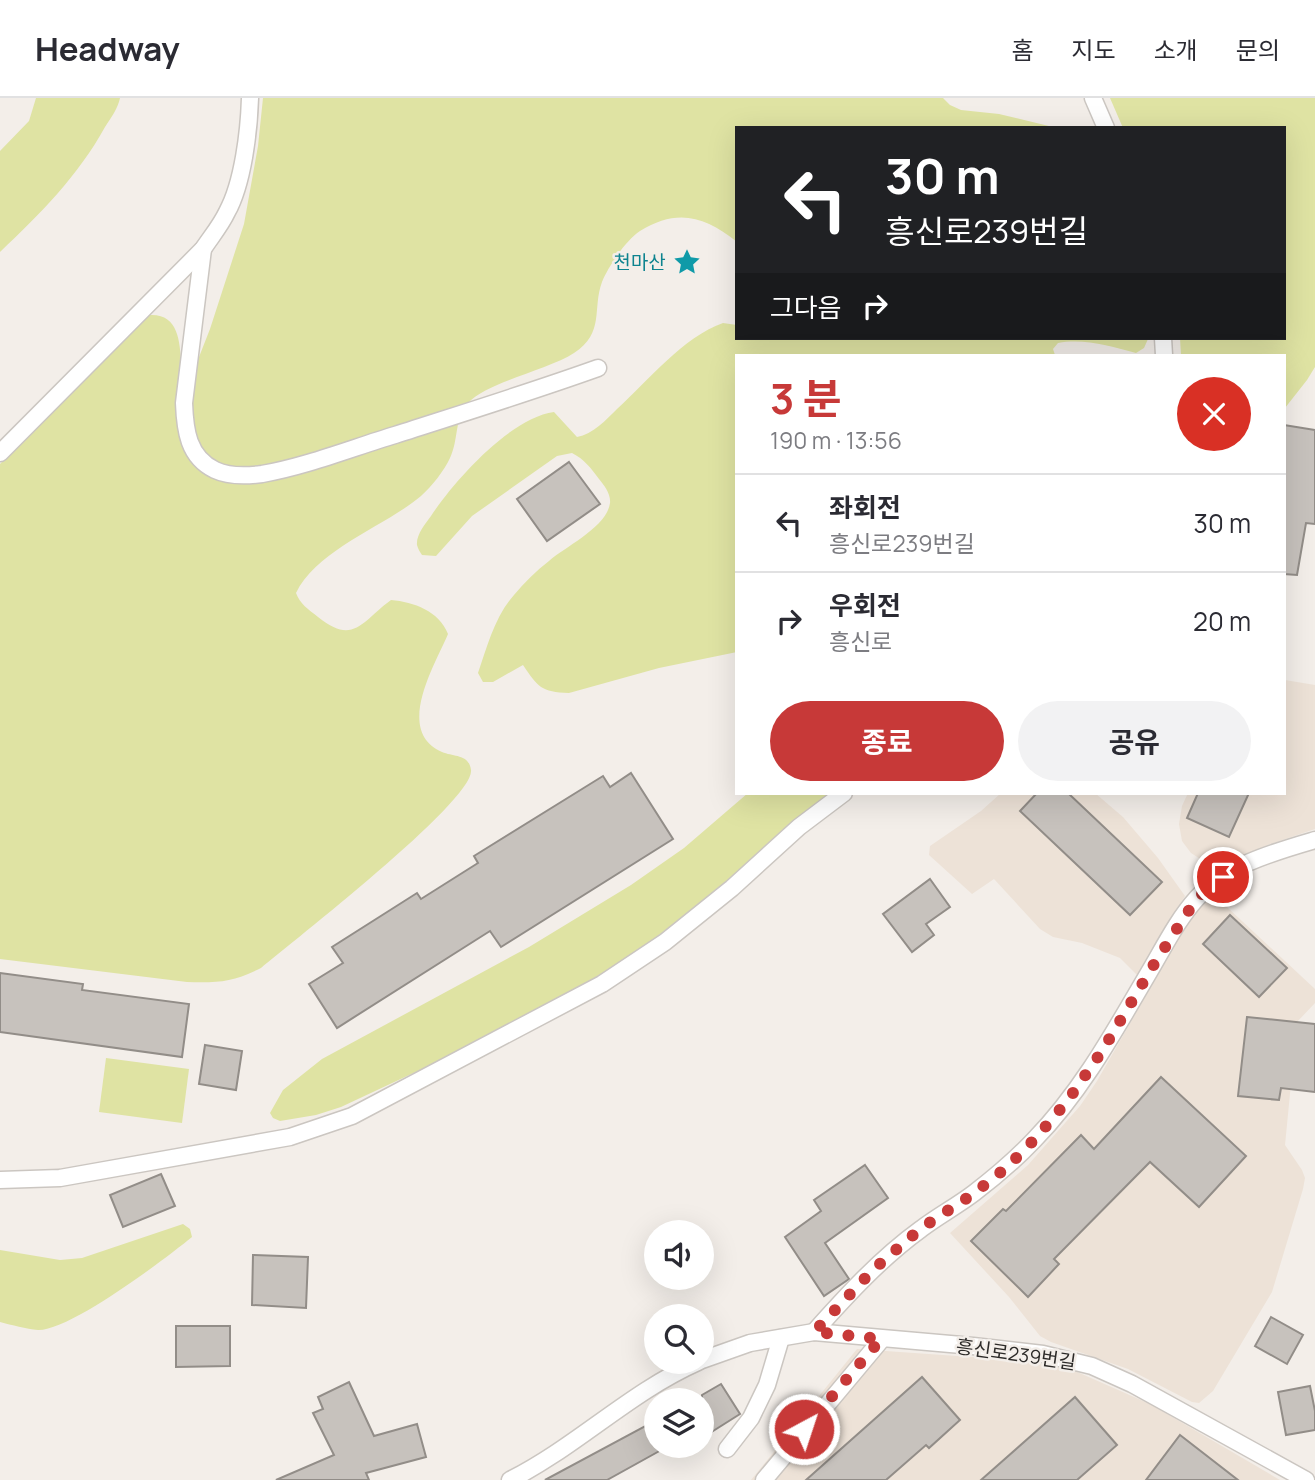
<!DOCTYPE html>
<html lang="ko">
<head>
<meta charset="utf-8">
<style>
	:root { --surface:#fff; --page:#f2f2f3; --text:#2b2b33; --muted:#7c7c81; --line:#e1e1e2; --accent:#c73938 }
	body { margin:0; font-family:Manrope,"Noto Sans KR",sans-serif; background:var(--page); color:var(--text); height:100vh; display:flex; flex-direction:column; font-size:26px; white-space:nowrap }
	* { box-sizing:border-box; margin:0 }
	p { font-size:23px; color:var(--muted) }
	.icon { flex:none; width:38px; height:38px; fill:none; stroke:currentColor; stroke-width:2; stroke-linecap:round; stroke-linejoin:round }
	.map { position:relative; flex:1; overflow:hidden }
	.panel { position:absolute; left:735px; top:256px; width:551px; height:441px; display:flex; flex-direction:column; background:var(--surface); border-radius:0px; box-shadow:0 7px 28px #0002 }
	.panel>* { flex:none }
	.guide { position:absolute; left:735px; top:28px; width:551px; height:214px; border-radius:0px; box-shadow:0 7px 28px #0002; background:#202124; color:#fff; overflow:hidden }
	.controls { position:absolute; left:644px; top:1122px; display:grid; gap:14px }
	.controls a { display:grid; place-items:center; width:70px; height:70px; border-radius:50%; background:var(--surface); box-shadow:0 7px 28px #0002; font-size:35px }
	.pin { position:absolute; display:grid; place-items:center; width:60px; height:60px; color:#fff; margin:-30px; border:4px solid #fff; border-radius:50%; box-shadow:0 2px 7px #0007 }
	.me { position:absolute; width:77px; margin:-38px; rotate:40deg; stroke-linejoin:round; filter:drop-shadow(0 0 5px #0008) }
	.turn { display:flex; align-items:center; gap:24px; height:147px; padding:0 35px; font-size:32px }
	.turn .icon { width:91px; height:91px; stroke-width:2.5 }
	.turn b { display:block; font-size:49px; line-height:60px }
	.then { display:flex; align-items:center; height:66px; padding:0 35px; background:#0003; gap:14px; font-size:26px }
	.round { display:grid; place-items:center; flex:none; width:74px; height:74px; border-radius:37px; background:var(--page) }
	.summary { display:flex; align-items:center; justify-content:space-between; height:119px; padding:0 35px }
	h1 { font-size:42px; font-weight:700; line-height:52px; color:var(--accent) }
	.primary-button { display:flex; gap:14px; margin-top:auto; padding:14px 35px }
	.primary-button a { flex:1; height:80px; border-radius:42px; background:var(--accent); color:#fff; font-size:28px; font-weight:700; line-height:80px; text-align:center }
	.primary-button a+a { background:var(--page); color:var(--text) }
	ul { padding:0; list-style:none }
	li { display:flex; align-items:center; gap:21px; height:98px; padding:0 35px; border-top:2px solid var(--line) }
	li div { flex:1 }
	li b { display:block; font-size:26px }
	li em { font-style:normal }
	header { display:flex; align-items:center; gap:42px; box-sizing:border-box; height:98px; padding:0 35px; background:var(--surface); border-bottom:2px solid var(--line) }
	header strong { font-size:33px }
	nav { display:flex; gap:38px; margin-inline-start:auto; font-size:24px }
	.map>svg:first-child { display:block }
	.built { fill:#ede2d7 }
	.green { fill:#dfe3a3 }
	.building { fill:#c7c2bd; stroke:#928d88; stroke-width:2 }
	.lines { fill:none; stroke-linecap:round; stroke-linejoin:round }
	.service-casing { stroke:#cbc6c1; stroke-width:19 }
	.service { stroke:#fff; stroke-width:16 }
	.route { stroke:#c73938; stroke-width:12; stroke-dasharray:0 21.6 }
	.labels { text-anchor:middle; dominant-baseline:central; stroke-width:5; stroke-linejoin:round; paint-order:stroke }
	.culture-label { font-size:19px; fill:#0d838f; stroke:#f3eee9; text-anchor:end }
	.street-label { font-size:19px; fill:#2c2a28; stroke:#f3eee9 }
</style>
</head>
<body>
<header>
<strong>Headway</strong>
<nav><a>홈</a><a>지도</a><a>소개</a><a>문의</a></nav>
</header>
<div class="map">
<svg width="1315" height="1382" viewBox="0 0 1315 1382">
	<rect width="100%" height="100%" fill="#f3eee9"/>
	<g class="built">
		<polygon points="1285,582 1315,587 1315,731 1265,748 1225,767 1208,766 1191,755 1182,743 1179,726 1182,708 1188,695 1284,695"/>
		<polygon points="1001,695 1095,695 1123,719 1158,760 1185,798 1137,877 1120,860 1082,845 1053,839 1040,831 994,781 972,796 929,757 930,748 981,713"/>
		<polygon points="1213,796 1315,891 1315,905 1297,924 1285,1047 1302,1072 1305,1080 1303,1091 1272,1194 1213,1293 1199,1305 1192,1304 1128,1271 1051,1244 1040,1238 1009,1199 950,1135 1028,1067 1080,1008 1097,983 1180,838 1202,805"/>
		<polygon points="857,1251 1027,1263 1075,1273 1150,1306 1280,1382 751,1382"/>
	</g>
	<g class="green">
		<path d="M 36,0 L 120,0 C 118,10 111,20 105,29 C 78,78 40,116 0,154 L 0,53 L 29,23 Z"/>
		<path d="M 263,0 L 943,0 L 950,7 L 961,12 L 999,16 L 1057,30 L 737,30 L 737,144 C 705,118 677,110 640,133 C 626,142 608,169 602,184 C 592,211 605,235 574,255 C 548,272 487,284 468,305 C 454,321 459,341 450,360 C 444,373 432,388 421,398 C 386,428 317,451 296,495 C 300,506 308,511 318,519 C 354,548 362,523 391,502 C 414,504 439,513 448,536 C 435,567 394,633 442,654 C 454,659 469,656 471,672 C 475,702 292,844 261,870 C 233,884 218,885 187,884 L 0,861 L 0,366 L 142,221 L 149,217 C 178,215 180,243 181,264 L 192,265 L 199,259 L 210,231 L 244,126 L 258,48 Z"/>
		<polygon points="1110,0 1315,0 1315,269 1307,282 1285,310 1284,257 1181,257 1180,240 1284,240 1284,30 1123,30"/>
		<path d="M 723,225 L 737,227 L 737,240 L 1148,241 L 1144,250 L 1136,255 C 1111,248 1083,240 1058,245 L 1053,251 L 1055,257 L 737,257 L 737,554 L 659,570 L 569,595 C 541,594 538,589 523,567 L 493,584 L 483,584 L 478,575 C 487,549 495,518 514,497 C 524,485 536,473 549,463 C 566,448 607,429 610,405 C 611,396 604,387 599,381 C 591,370 584,361 572,355 L 557,358 L 472,418 L 436,458 L 422,457 C 420,454 418,451 417,447 C 416,437 425,426 431,418 C 454,383 510,320 554,314 L 577,339 C 593,336 606,322 617,311 C 649,282 683,239 723,225 Z"/>
		<polygon points="748,695 833,695 702,804 646,847 596,879 454,956 341,1009 316,1017 280,1023 273,1020 270,1015 283,992 322,961 529,849 631,787 684,750"/>
		<polygon points="106,960 189,971 182,1025 99,1014"/>
		<path d="M 183,1126 L 190,1131 L 192,1139 C 165,1161 70,1233 38,1232 C 26,1231 12,1227 0,1224 L 0,1152 L 60,1162 L 82,1160 Z"/>
	</g>
	<g class="building">
		<polygon points="1284,327 1315,332 1315,426 1306,425 1297,477 1284,476"/>
		<polygon points="569,364 600,406 547,443 517,401"/>
		<polygon points="631,675 673,741 501,849 490,833 337,930 309,886 343,865 332,849 417,795 421,801 478,765 474,758 603,678 610,689"/>
		<polygon points="1037,695 1068,695 1162,784 1130,817 1020,713"/>
		<polygon points="1198,695 1249,695 1229,739 1187,720"/>
		<polygon points="930,781 950,809 926,826 934,837 912,854 883,816"/>
		<polygon points="1230,817 1287,870 1259,899 1203,846"/>
		<polygon points="0,875 83,886 82,892 189,906 182,959 0,934"/>
		<polygon points="1247,919 1315,926 1315,994 1281,990 1279,1002 1238,998"/>
		<polygon points="205,947 242,953 236,992 199,986"/>
		<polygon points="1161,979 1246,1058 1199,1109 1150,1064 1054,1161 1059,1166 1028,1199 971,1143 1003,1111 1006,1113 1081,1037 1094,1051"/>
		<polygon points="865,1067 888,1100 825,1145 849,1181 824,1198 785,1139 821,1113 814,1102"/>
		<polygon points="161,1076 175,1108 123,1129 110,1097"/>
		<polygon points="253,1157 308,1159 306,1210 252,1207"/>
		<polygon points="1271,1219 1303,1237 1287,1266 1255,1248"/>
		<polygon points="176,1228 230,1228 230,1268 176,1269"/>
		<polygon points="922,1279 960,1322 929,1350 926,1347 886,1382 806,1382"/>
		<polygon points="349,1284 374,1338 417,1326 426,1359 366,1375 369,1382 276,1382 334,1357 313,1315 323,1311 318,1299"/>
		<polygon points="721,1286 740,1316 702,1340 702,1297"/>
		<polygon points="1310,1288 1315,1313 1315,1332 1286,1337 1278,1294"/>
		<polygon points="1075,1299 1117,1347 1077,1382 981,1382"/>
		<polygon points="649,1326 656,1339 656,1348 661,1348 663,1351 607,1382 545,1382"/>
		<polygon points="1180,1337 1238,1382 1146,1382"/>
	</g>
	<g class="lines">
		<defs>
			<g id="service">
				<polyline points="1093,0 1106,30"/>
				<path d="M 203,151 L 184,305 C 185,332 188,359 215,372 C 230,379 247,378 262,376 C 307,368 352,350 395,337 C 463,315 531,294 598,270"/>
				<polyline points="1163,240 1164,257"/>
				<path d="M 0,355 L 203,151 C 211,139 221,127 227,114 C 243,85 249,33 250,0"/>
				<polyline points="0,1082 60,1080 290,1039 352,1018 602,886 665,844 732,790 799,729 844,695"/>
				<path d="M 814,1234 C 847,1197 881,1160 921,1131 C 938,1118 957,1108 974,1095 C 995,1079 1015,1062 1034,1042 C 1081,994 1114,934 1148,876 C 1163,851 1177,822 1197,800 C 1227,767 1274,754 1315,742"/>
				<polyline points="702,1262 750,1245 814,1234 973,1248 1043,1256 1092,1268 1132,1286 1306,1382"/>
				<polyline points="727,1351 751,1320 767,1287 781,1240"/>
				<path d="M 510,1382 C 576,1349 630,1294 698,1264"/>
				<polyline points="764,1382 882,1241"/>
			</g>
		</defs>
		<use href="#service" class="service-casing"/>
		<use href="#service" class="service"/>
	</g>
	<g class="lines">
		<polyline class="route" points="804,1331 881,1241 814,1234 874,1171 920,1131 973,1096 1006,1070 1035,1041 1068,1002 1102,953 1156,863 1197,800 1223,779"/>
	</g>
	<defs>
		<symbol id="sight-bare" viewBox="-9 -9 18 18"><path d="M0-6L1.8-2.2L6-1.7L2.9 1.2L3.7 5.4L0 3.3L-3.7 5.4L-2.9 1.2L-6-1.7L-1.8-2.2Z" fill="#0f9aa8" stroke="#f3eee9" stroke-width="2.5" paint-order="stroke"/></symbol>
	</defs>
	<g fill-rule="evenodd">
		<use href="#sight-bare" x="668" y="145" width="38" height="38"/>
	</g>
	<g class="labels">
		<g class="culture-label">
			<text x="666" y="164">천마산</text>
		</g>
		<g class="street-label">
			<text transform="translate(1016 1256) rotate(8)">흥신로239번길</text>
		</g>
	</g>
</svg>
<div class="controls">
<a><svg class="icon" aria-label="sound" viewBox="0 0 24 24"><path d="M4 9h4l5-4v14l-5-4H4zM17 9q2 3 0 6"/></svg></a>
<a><svg class="icon" aria-label="search" viewBox="0 0 24 24"><circle cx="10" cy="10" r="6"/><path d="M15 15l6 6"/></svg></a>
<a><svg class="icon" aria-label="layers" viewBox="0 0 24 24"><path d="M12 4l9 5-9 5-9-5zM3 14l9 5 9-5"/></svg></a>
</div>
<div class="pin" style="left:1223px;top:779px;background:#d93025"><svg class="icon" aria-label="arrive" viewBox="0 0 24 24"><path d="M6 21V4h12l-3 4 3 4H6"/></svg></div>
<svg class="me" style="left:804px;top:1331px" viewBox="-20 -20 40 40"><circle r="17" fill="#c73938" stroke="#fff" stroke-width="3"/><path d="M0-11L8 9 0 5-8 9z" fill="#fff"/></svg>
<div class="guide">
<div class="turn"><svg class="icon" aria-label="left" viewBox="0 0 24 24"><path d="M17 20v-9H6M10 6l-5 5 5 5"/></svg><div><b>30 m</b>흥신로239번길</div></div>
<div class="then">그다음<svg class="icon" aria-label="right" viewBox="0 0 24 24"><path d="M7 20v-9h11M14 6l5 5-5 5"/></svg></div>
</div>
<section class="panel">
<div class="summary"><div><h1>3 분</h1><p>190 m · 13:56</p></div><a class="round" style="background:#d93025;color:#fff"><svg class="icon" aria-label="close" viewBox="0 0 24 24"><path d="M6 6l12 12M18 6L6 18"/></svg></a></div>
<ul>
<li><svg class="icon" aria-label="left" viewBox="0 0 24 24"><path d="M17 20v-9H6M10 6l-5 5 5 5"/></svg><div><b>좌회전</b><p>흥신로239번길</p></div><em>30 m</em></li>
<li><svg class="icon" aria-label="right" viewBox="0 0 24 24"><path d="M7 20v-9h11M14 6l5 5-5 5"/></svg><div><b>우회전</b><p>흥신로</p></div><em>20 m</em></li>
</ul>
<div class="primary-button"><a>종료</a><a>공유</a></div>
</section>
</div>
</body>
</html>
